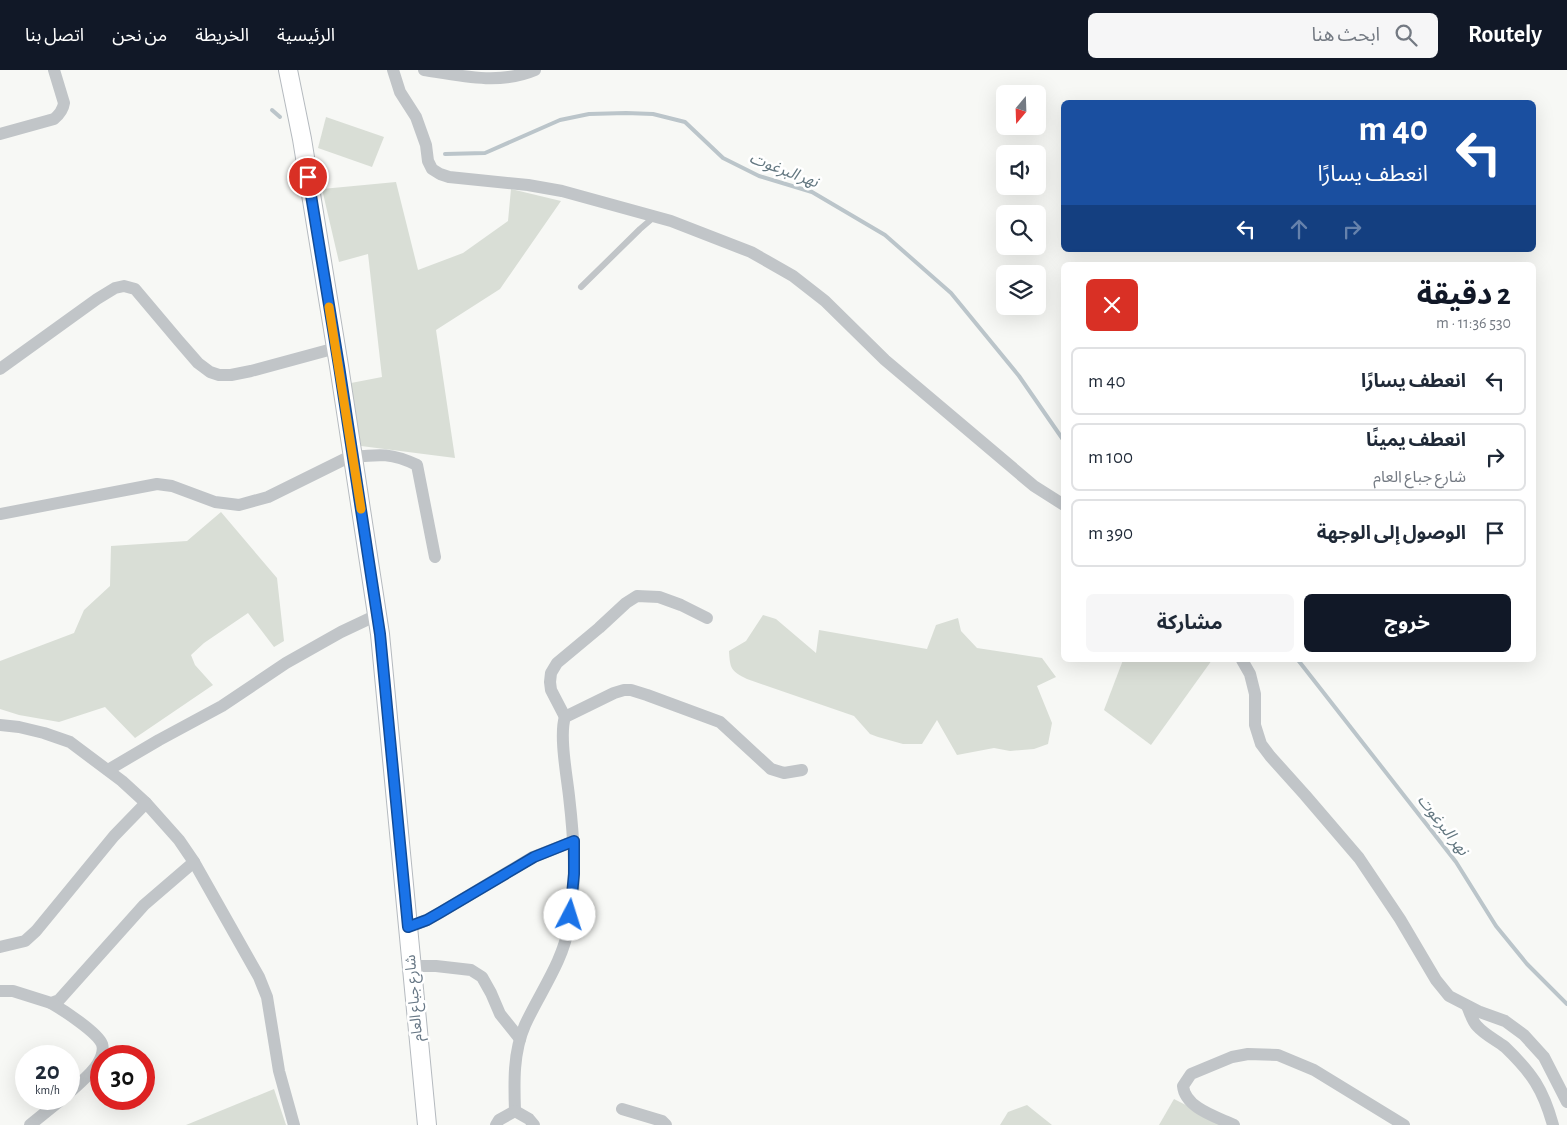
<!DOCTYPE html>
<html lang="ar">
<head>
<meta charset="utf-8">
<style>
	:root { --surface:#fff; --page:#f6f6f7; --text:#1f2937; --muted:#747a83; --line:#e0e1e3; --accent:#111827 }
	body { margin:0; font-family:"Alegreya Sans","Noto Sans Arabic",sans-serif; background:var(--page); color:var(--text); direction:rtl; height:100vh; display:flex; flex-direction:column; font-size:19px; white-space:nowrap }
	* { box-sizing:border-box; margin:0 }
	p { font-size:16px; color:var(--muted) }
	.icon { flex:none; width:28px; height:28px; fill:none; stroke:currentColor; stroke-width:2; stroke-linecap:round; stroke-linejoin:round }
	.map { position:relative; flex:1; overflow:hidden; direction:ltr }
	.sheet { position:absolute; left:1061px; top:192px; width:475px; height:400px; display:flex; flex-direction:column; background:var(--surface); border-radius:8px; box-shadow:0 5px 20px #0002; direction:rtl }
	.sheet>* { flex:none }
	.hud { position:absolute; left:1061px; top:30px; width:475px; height:152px; border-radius:8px; box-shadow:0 5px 20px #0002; direction:rtl; background:#1a4fa0; color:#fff; overflow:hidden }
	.needle { width:32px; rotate:199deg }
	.controls { position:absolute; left:996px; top:15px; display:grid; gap:10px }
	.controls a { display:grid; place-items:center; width:50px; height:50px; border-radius:8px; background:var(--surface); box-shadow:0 5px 20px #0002; font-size:25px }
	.speed { position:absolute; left:15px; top:975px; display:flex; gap:10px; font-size:25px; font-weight:700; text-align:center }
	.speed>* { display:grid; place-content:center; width:65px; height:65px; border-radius:50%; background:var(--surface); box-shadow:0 5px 20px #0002; line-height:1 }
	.speed small { font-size:12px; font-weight:400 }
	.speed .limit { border:8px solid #d22; background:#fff; color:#111 }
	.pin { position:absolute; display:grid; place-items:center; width:42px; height:42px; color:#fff; margin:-21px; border:2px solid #fff; border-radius:50%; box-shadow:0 1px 5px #0007 }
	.me { position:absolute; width:55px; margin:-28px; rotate:5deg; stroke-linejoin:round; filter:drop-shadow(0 0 4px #0008) }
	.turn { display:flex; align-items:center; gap:18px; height:105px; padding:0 25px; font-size:22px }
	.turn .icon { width:65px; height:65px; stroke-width:2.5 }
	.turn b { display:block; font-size:35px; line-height:42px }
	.lanes { display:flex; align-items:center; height:48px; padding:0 25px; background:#0003; justify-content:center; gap:25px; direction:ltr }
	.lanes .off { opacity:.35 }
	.round { display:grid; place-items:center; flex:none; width:52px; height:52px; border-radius:8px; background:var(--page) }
	.overview { display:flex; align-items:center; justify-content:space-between; height:85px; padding:0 25px }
	h1 { font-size:30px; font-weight:700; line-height:38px; color:var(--accent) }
	.action { display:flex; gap:10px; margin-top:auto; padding:10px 25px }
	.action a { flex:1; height:58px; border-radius:8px; background:var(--accent); color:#fff; font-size:20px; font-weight:700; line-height:58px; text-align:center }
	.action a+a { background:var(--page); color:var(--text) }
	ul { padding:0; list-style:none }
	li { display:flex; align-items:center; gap:15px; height:68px; margin:0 10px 8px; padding:0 15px; border:2px solid var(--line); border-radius:8px }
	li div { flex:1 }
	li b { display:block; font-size:19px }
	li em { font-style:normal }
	header { display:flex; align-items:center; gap:30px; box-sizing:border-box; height:70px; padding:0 25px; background:var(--accent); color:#fff }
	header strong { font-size:24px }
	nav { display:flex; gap:28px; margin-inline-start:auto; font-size:18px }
	.search { width:350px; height:45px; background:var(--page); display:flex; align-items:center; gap:12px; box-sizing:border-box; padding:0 18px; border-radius:8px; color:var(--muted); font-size:19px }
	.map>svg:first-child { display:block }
	.green { fill:#d9ded6 }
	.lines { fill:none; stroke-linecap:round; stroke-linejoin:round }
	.stream { stroke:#bbc5ca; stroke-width:4 }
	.secondary-casing { stroke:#b5babf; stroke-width:20 }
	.service { stroke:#c1c5c8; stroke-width:6 }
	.minor { stroke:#c1c5c8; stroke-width:12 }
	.secondary { stroke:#fff; stroke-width:18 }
	.route-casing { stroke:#114b97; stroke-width:12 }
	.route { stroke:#1a73e8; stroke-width:9 }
	.slow { stroke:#f59e0b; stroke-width:9 }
	.labels { text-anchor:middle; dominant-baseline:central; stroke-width:5; stroke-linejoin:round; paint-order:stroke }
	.street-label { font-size:15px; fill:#677785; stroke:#fff }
	.water-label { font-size:16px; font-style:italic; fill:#637780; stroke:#fff }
</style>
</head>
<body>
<header>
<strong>Routely</strong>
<div class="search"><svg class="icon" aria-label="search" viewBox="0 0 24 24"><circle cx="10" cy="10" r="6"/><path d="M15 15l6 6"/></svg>ابحث هنا</div>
<nav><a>الرئيسية</a><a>الخريطة</a><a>من نحن</a><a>اتصل بنا</a></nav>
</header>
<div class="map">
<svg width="1567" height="1055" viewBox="0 0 1567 1055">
	<rect width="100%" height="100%" fill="#f7f8f5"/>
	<g class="green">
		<polygon points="326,47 384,67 372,97 318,78"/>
		<polygon points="396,112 418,200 463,183 508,151 511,119 561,131 500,219 436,260 455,388 361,376 351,313 382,307 368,184 339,192 322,119"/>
		<polygon points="221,442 277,508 284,571 274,577 248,543 204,573 191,585 195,595 213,615 135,668 105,637 59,652 19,645 0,639 0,591 74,563 84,540 110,516 111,476 187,471"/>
		<path d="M 763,545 L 776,549 L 816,583 L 819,560 L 927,579 L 936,555 L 958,548 L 961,561 L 977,578 L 1042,588 L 1056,607 L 1037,616 L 1052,653 L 1048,674 L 1034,679 L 1010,681 L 994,678 L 957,685 L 937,650 L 922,674 L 903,674 L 878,667 L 870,664 L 854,646 L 747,609 C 731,601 730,599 729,581 L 746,571 Z"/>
		<polygon points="1123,590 1212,590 1151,675 1104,640"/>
		<polygon points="274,1019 286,1055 186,1055"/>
		<polygon points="1174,1029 1225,1055 1159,1055"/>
		<polygon points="1027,1035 1052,1055 1000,1055 1008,1042"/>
	</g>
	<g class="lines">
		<g class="stream">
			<polyline points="272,40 280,47"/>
			<polyline points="445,84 485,83 560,50 589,44 626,43 653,44 685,52 723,88 759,106 812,122 885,165 951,223 1019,306 1064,371"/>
			<polyline points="1298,590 1456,792 1496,856 1527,894 1567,934"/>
		</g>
		<defs>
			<polyline id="secondary" points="288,0 302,69 339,296 380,564 427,1055"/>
		</defs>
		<use href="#secondary" class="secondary-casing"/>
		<polyline class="service" points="581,217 640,159 654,147"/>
		<g class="minor">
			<polyline points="393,0 400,22 416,47 426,75 428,91 432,99 440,104 449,107 528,115 562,121 671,151 751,182 793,206 825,231 885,290 1034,416 1064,435"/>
			<path d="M 424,0 C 461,6 500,15 535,0"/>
			<path d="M 0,64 L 54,49 C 60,44 63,40 64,33 L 54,0"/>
			<polyline points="0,299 97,229 115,218 124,216 135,219 178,270 198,293 210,302 219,305 231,305 251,301 336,278"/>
			<path d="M 353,387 C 380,384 392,383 417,395 L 435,487"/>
			<polyline points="0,444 157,414 172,416 215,432 239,435 268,427 353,385"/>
			<polyline points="1242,590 1250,604 1255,624 1255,655 1261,674 1270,686 1305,725 1359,788 1400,849 1436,910 1449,926 1480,942 1505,951 1524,965 1544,987 1567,1032"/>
			<polyline points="565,647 551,620 550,612 551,603 557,593 599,558 626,533 637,526 659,527 681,535 707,548"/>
			<polyline points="0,655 19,657 44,663 70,672 122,711 146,733 179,770 194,792 259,907 267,927 279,1001 294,1055"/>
			<polyline points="108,700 159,670 222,636 286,593 341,562 377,545"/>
			<polyline points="408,857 427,850 441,842 533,787 574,771"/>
			<polyline points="0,877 25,871 36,861 114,766 146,733"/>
			<polyline points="411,896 436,896 471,900 482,907 491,923 500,944 520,969"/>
			<polyline points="0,921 13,921 51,933 59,930 144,835 194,792"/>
			<path d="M 51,933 C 63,940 97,962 102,974 C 104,980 101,988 98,993 C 92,1004 78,1014 69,1023"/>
			<path d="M 1467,936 C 1470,942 1472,951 1477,956 C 1485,965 1496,970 1505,977 C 1532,1003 1543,1019 1553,1055"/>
			<polyline points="622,1039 662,1051 666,1055"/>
			<path d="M 515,1041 C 514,1013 513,982 525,955 C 540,922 563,892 569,855 C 577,813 574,769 569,726 C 567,707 559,665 565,647 L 614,623 L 624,620 L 631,620 L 647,625 L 720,652 L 771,699 L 784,703 L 802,700"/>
			<polyline points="30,1055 62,1029"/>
			<polyline points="496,1055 499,1050 515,1041 529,1049 534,1055"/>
			<path d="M 1234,1055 C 1217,1047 1185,1038 1183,1016 L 1191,1004 L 1232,987 L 1248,984 L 1278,985 L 1314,1000 L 1404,1055"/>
		</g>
		<use href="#secondary" class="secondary"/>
	</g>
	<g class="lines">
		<defs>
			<polyline id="route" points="308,107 339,296 380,564 408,857 427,850 441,842 534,787 574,771 574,804 570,845"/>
		</defs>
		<use href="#route" class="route-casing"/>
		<use href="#route" class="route"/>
		<polyline class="slow" points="329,237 361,439"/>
	</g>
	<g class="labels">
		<g class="street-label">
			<text transform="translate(414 928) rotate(-95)">شارع جباع العام</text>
		</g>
		<g class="water-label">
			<text transform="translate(784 100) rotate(21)">نهر البرغوت</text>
			<text transform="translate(1443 755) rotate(52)">نهر البرغوت</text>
		</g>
	</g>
</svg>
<div class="controls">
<a><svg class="needle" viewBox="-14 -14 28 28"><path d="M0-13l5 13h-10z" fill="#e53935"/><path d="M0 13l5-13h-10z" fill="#747a83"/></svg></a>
<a><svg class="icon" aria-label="sound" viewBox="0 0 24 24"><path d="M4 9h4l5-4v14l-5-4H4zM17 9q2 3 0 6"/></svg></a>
<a><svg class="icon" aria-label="search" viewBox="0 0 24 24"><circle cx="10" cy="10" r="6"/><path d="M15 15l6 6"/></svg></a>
<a><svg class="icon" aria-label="layers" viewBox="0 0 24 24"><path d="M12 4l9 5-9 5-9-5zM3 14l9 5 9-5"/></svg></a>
</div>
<div class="speed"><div>20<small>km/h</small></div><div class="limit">30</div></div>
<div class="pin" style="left:308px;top:107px;background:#d93025"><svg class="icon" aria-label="arrive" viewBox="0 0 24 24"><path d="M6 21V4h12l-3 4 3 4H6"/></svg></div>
<svg class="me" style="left:570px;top:845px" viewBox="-20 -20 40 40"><circle r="19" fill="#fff"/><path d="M0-13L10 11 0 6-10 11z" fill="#1a73e8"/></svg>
<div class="hud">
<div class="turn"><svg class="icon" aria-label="left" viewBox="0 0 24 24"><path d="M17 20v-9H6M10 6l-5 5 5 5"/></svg><div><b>40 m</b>انعطف يسارًا</div></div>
<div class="lanes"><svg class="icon" aria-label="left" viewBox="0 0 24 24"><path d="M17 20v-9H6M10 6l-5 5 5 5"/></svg><svg class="icon off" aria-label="ahead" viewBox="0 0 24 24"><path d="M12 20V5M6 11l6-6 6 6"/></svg><svg class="icon off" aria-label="right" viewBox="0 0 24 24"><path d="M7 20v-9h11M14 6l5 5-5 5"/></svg></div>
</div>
<section class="sheet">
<div class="overview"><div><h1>2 دقيقة</h1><p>530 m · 11:36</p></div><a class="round" style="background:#d93025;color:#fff"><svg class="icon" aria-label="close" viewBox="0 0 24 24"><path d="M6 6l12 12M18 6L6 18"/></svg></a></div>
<ul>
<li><svg class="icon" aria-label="left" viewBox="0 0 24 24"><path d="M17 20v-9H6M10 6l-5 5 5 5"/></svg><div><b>انعطف يسارًا</b></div><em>40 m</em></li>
<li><svg class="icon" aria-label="right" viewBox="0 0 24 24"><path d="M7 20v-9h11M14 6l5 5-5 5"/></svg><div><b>انعطف يمينًا</b><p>شارع جباع العام</p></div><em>100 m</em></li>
<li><svg class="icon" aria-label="arrive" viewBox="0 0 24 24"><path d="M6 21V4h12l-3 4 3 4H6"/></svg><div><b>الوصول إلى الوجهة</b></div><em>390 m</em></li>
</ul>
<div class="action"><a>خروج</a><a>مشاركة</a></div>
</section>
</div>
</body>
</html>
